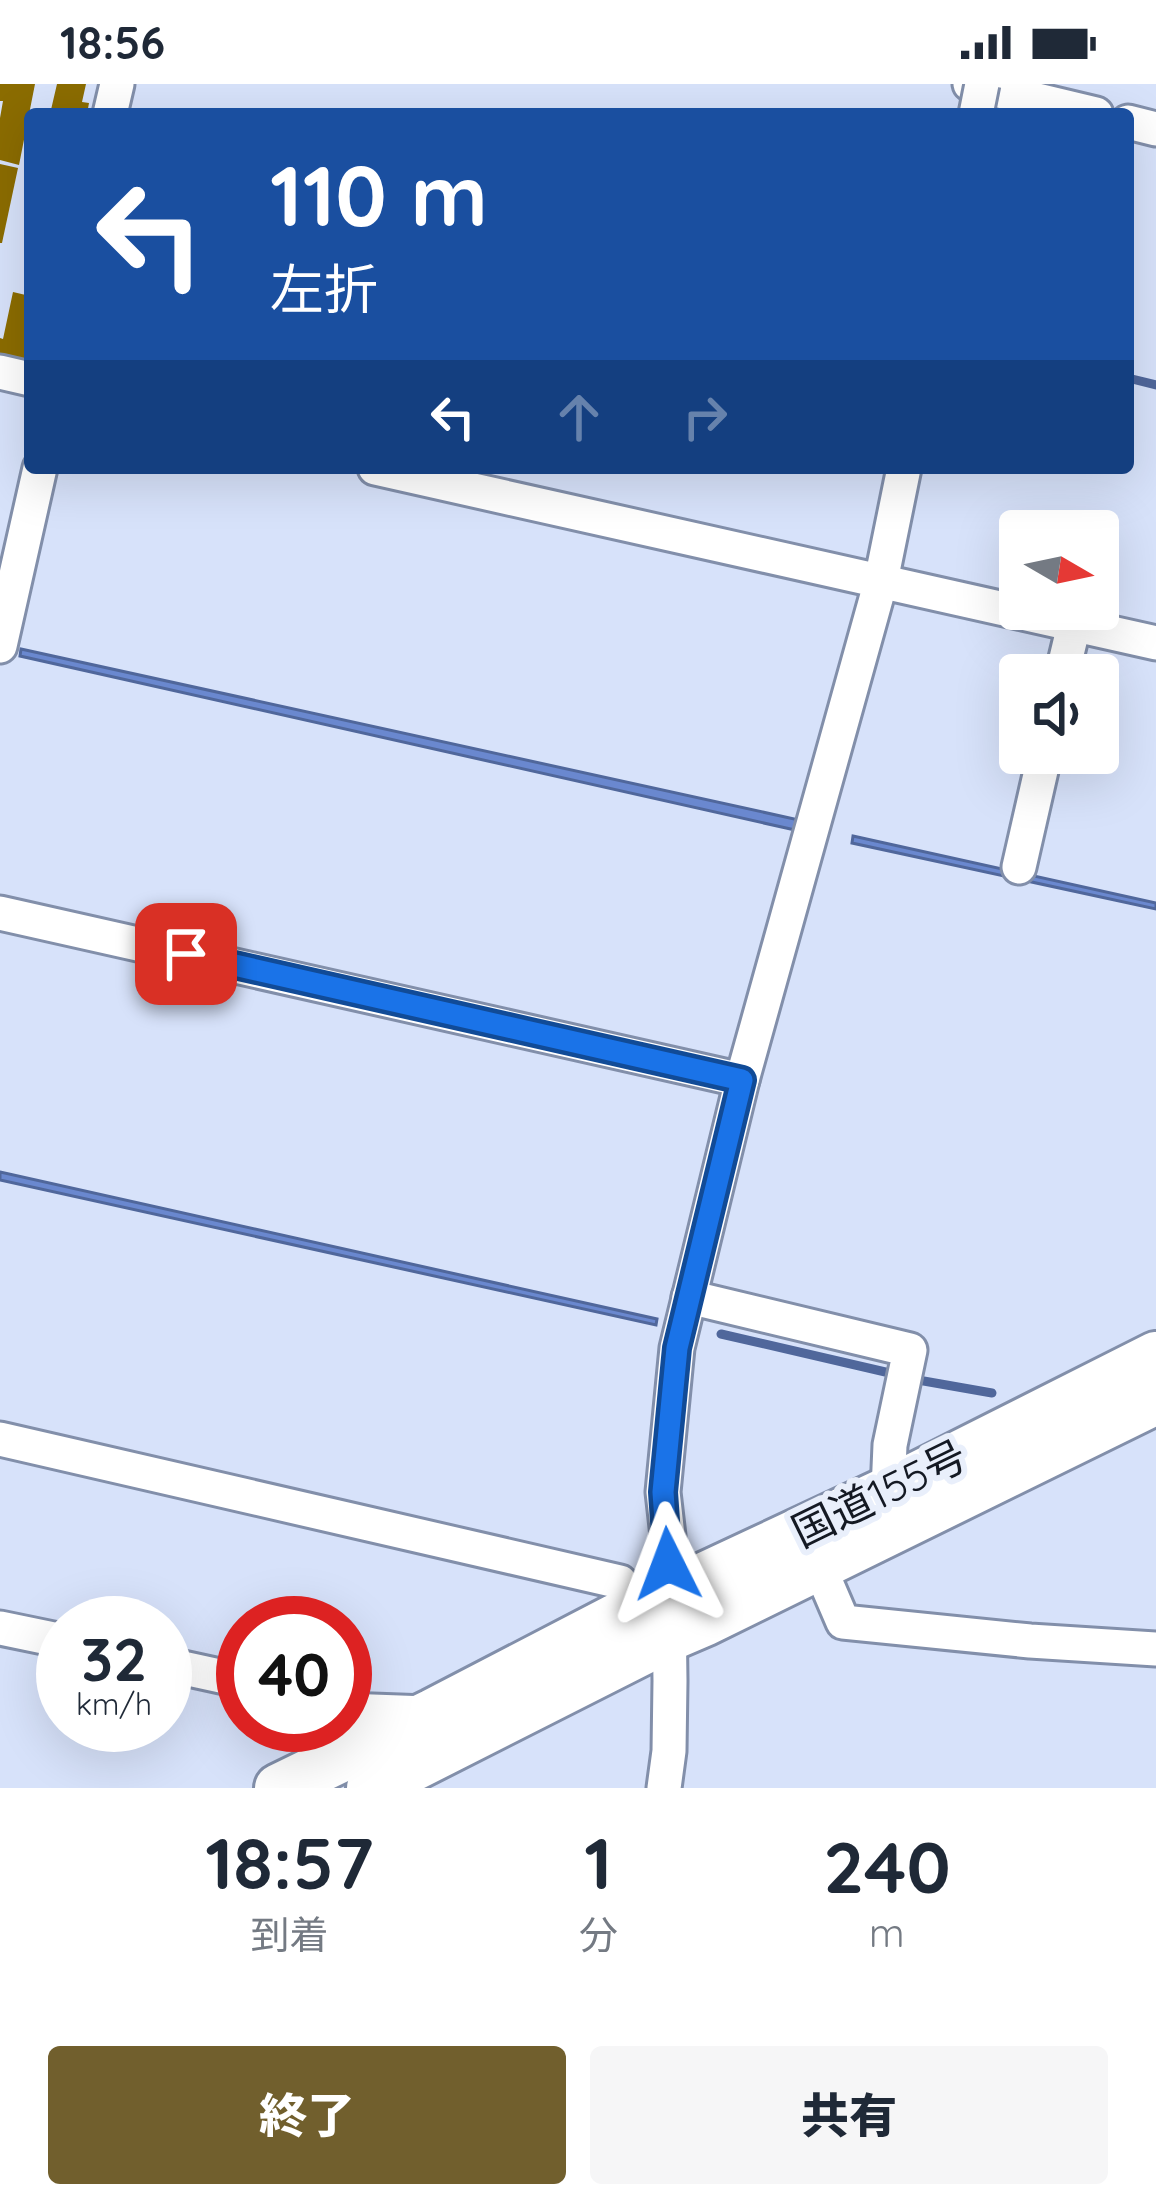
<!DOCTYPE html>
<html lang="ja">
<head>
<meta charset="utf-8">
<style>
	:root { --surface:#fff; --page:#f6f6f7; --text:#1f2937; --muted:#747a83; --accent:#715f2d }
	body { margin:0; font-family:Quicksand,"Noto Sans JP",sans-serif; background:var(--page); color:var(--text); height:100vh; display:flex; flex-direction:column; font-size:45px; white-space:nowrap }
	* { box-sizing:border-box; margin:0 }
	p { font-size:39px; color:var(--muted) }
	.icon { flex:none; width:66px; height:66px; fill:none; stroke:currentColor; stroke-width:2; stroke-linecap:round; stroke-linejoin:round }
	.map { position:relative; height:1704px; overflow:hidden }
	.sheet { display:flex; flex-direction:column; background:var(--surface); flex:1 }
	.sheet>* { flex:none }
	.guide { position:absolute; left:24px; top:24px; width:1110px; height:366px; border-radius:12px; box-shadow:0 12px 48px #0002; background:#1a4fa0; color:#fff; overflow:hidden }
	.needle { width:78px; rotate:99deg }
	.controls { position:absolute; left:999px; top:426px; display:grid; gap:24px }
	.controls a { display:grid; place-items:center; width:120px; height:120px; border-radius:12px; background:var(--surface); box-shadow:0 12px 48px #0002; font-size:60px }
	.speed { position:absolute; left:36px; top:1512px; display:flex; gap:24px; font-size:60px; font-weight:700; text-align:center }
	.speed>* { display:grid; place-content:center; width:156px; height:156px; border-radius:50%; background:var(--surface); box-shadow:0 12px 48px #0002; line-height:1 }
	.speed small { font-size:30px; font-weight:400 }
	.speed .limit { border:18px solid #d22; background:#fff; color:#111 }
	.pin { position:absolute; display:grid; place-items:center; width:102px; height:102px; color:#fff; margin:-51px; border-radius:24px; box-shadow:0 6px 18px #0006 }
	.me { position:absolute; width:132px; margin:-66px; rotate:357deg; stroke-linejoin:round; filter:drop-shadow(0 0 9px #0008) }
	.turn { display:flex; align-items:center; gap:42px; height:252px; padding:0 48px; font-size:54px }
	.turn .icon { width:156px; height:156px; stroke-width:2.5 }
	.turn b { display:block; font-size:84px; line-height:102px }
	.lanes { display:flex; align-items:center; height:114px; padding:0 48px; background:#0003; justify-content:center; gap:60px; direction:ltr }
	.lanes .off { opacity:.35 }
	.eta { display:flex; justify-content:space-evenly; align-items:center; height:204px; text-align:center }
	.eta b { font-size:72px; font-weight:800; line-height:84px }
	.action { display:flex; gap:24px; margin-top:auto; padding:24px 48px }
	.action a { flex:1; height:138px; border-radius:12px; background:var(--accent); color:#fff; font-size:48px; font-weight:800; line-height:138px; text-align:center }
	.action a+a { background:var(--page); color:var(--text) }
	.status { display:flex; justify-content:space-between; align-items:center; height:84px; padding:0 60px; background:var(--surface); direction:ltr }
	.status svg { height:33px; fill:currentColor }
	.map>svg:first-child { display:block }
	.water { fill:#6a88cf; stroke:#50679b; stroke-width:3 }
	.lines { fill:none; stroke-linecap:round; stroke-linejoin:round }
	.stream { stroke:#50679b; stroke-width:9 }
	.building { fill:#8b6c00 }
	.minor-casing { stroke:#828faa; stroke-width:39 }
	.highway-casing { stroke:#828faa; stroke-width:54 }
	.minor { stroke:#fff; stroke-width:33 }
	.highway { stroke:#fff; stroke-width:48 }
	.minor-bridge-casing { stroke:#828faa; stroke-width:39; stroke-linecap:butt }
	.minor-bridge { stroke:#fff; stroke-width:33 }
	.route-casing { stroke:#114b97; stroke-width:30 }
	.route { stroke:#1a73e8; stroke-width:21 }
	.labels { text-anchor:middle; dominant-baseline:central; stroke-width:12; stroke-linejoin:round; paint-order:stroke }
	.street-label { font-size:42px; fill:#141923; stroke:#e9effb }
</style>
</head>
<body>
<div class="status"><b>18:56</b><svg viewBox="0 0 49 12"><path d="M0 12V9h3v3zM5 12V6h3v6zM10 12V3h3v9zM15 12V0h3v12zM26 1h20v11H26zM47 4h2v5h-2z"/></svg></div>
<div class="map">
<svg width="1156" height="1704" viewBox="0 0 1156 1704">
	<rect width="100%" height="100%" fill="#d7e2fa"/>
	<g class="water">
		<polygon points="21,565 799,736 795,746 20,572"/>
		<polygon points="853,752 1156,819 1156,825 852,759"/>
		<polygon points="0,1088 657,1235 656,1241 0,1096"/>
	</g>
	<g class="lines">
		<g class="stream">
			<polyline points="1128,294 1156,301"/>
			<polyline points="721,1250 894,1290"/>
			<polyline points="918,1296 992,1309"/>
		</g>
	</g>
	<g class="building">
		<polygon points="0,0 35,0 19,81 0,76 0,34 3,17 0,17"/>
		<polygon points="57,0 86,0 82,18 89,19 87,30 50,30"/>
		<polygon points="0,80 18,84 2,159 0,159"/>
		<polygon points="13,208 30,212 30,278 0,271 0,254 3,255"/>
	</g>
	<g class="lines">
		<defs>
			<g id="minor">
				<polyline points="970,0 1096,30"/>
				<polyline points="110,30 117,0"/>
				<polyline points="1128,38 1156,45"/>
				<polyline points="0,288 30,295"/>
				<polyline points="375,384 1156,559"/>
				<polyline points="0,562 40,384"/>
				<polyline points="1062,591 1074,541"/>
				<polyline points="1019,783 1045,669"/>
				<polyline points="0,829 742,996"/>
				<polyline points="689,1213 910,1266 890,1361 888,1407"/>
				<polyline points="0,1355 620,1498 635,1525"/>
				<polyline points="819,1482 843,1538 1030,1557 1156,1565"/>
				<polyline points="0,1544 63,1557"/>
				<polyline points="165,1580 243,1597"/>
				<polyline points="345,1626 427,1629"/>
				<polyline points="664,1704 669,1667 670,1597 668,1452 663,1408 677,1264 742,996 881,497 904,384"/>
			</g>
			<g id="highway">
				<polyline points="279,1704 433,1629 614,1535 888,1407 1156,1272"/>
				<polyline points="371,1704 669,1553 704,1538 1156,1316"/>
			</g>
		</defs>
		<use href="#minor" class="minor-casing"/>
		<use href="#highway" class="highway-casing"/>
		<use href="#minor" class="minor"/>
		<use href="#highway" class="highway"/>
		<defs>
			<polyline id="minor-bridge" points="976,30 982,0"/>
		</defs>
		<use href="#minor-bridge" class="minor-bridge-casing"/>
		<use href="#minor-bridge" class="minor-bridge"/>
	</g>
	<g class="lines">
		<defs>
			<polyline id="route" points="186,870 742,996 677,1264 663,1408 668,1480"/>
		</defs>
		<use href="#route" class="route-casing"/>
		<use href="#route" class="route"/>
	</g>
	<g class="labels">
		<g class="street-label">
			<text transform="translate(879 1409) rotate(-26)">国道155号</text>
		</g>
	</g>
</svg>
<div class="controls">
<a><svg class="needle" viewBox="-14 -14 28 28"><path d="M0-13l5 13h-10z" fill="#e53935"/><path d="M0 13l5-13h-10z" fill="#747a83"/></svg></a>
<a><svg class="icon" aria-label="sound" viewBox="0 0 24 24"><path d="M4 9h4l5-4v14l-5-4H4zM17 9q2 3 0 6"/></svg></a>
</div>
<div class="speed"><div>32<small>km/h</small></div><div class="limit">40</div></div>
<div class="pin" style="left:186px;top:870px;background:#d93025"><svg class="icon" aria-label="arrive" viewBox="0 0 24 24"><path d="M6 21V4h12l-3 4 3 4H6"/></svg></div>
<svg class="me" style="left:668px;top:1480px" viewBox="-20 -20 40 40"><path d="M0-17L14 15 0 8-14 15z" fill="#1a73e8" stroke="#fff" stroke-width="4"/></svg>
<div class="guide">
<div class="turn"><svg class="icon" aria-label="left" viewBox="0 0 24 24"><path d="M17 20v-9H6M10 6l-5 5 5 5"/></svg><div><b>110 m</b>左折</div></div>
<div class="lanes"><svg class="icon" aria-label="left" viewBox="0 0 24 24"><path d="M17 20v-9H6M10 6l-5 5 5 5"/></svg><svg class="icon off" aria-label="ahead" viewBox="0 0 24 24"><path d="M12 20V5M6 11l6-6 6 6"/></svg><svg class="icon off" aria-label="right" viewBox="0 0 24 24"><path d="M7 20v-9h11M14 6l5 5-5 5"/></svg></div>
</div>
</div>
<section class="sheet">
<div class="eta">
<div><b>18:57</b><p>到着</p></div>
<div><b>1</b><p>分</p></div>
<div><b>240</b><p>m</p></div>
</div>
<div class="action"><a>終了</a><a>共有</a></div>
</section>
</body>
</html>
